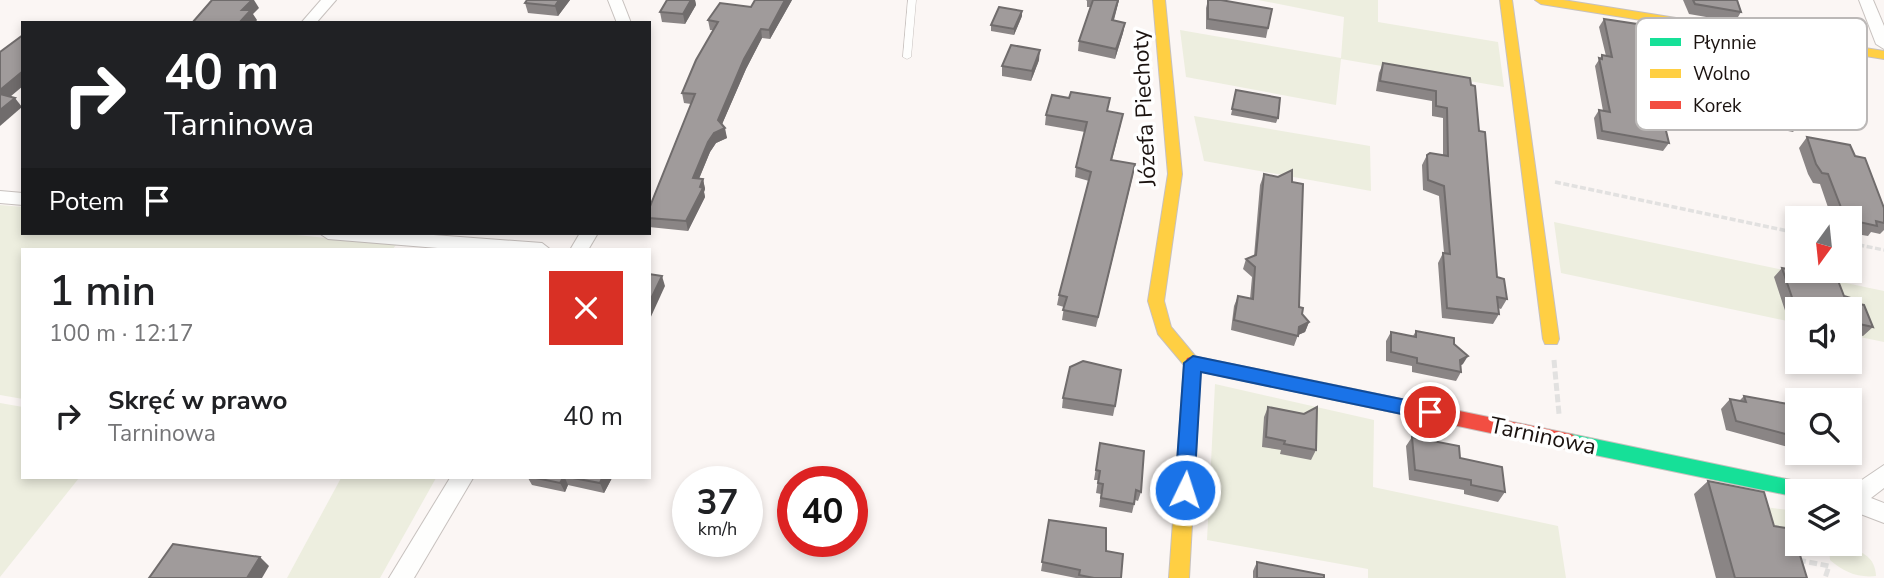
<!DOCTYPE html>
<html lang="pl">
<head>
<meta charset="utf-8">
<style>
	:root { --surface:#fff; --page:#f2f2f2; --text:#202124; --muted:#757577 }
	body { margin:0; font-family:"Nunito Sans",sans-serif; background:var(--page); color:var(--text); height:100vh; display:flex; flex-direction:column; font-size:26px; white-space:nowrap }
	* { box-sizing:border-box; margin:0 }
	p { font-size:23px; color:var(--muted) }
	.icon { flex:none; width:38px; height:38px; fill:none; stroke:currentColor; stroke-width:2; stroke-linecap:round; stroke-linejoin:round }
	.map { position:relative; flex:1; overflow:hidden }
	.side { position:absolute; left:21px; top:248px; width:630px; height:231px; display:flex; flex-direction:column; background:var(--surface); border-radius:0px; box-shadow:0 4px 10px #0003 }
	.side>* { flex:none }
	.banner { position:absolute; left:21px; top:21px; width:630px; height:214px; border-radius:0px; box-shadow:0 4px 10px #0003; background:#202124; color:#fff; overflow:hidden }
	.needle { width:46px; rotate:195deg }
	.tools { position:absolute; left:1785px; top:206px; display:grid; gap:14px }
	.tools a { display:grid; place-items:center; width:77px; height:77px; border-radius:0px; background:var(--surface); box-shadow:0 4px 10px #0003; font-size:35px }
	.speed { position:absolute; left:672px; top:466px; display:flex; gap:14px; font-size:35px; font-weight:700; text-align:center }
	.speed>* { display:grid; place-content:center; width:91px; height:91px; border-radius:50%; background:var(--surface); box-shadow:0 4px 10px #0003; line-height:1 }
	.speed small { font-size:18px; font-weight:400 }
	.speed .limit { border:10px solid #d22; background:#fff; color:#111 }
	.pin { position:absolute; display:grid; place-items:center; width:60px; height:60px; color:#fff; margin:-30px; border:4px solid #fff; border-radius:50%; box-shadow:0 2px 7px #0007 }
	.me { position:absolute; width:77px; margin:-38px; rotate:4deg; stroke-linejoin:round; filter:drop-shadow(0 0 5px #0008) }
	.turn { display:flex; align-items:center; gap:24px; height:147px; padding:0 28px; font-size:32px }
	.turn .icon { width:91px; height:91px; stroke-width:2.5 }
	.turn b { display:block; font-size:49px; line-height:60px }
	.then { display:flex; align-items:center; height:66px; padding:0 28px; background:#0003; gap:14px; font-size:26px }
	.round { display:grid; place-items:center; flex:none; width:74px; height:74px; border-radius:0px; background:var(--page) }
	.summary { display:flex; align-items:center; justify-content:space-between; height:119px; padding:0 28px }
	h1 { font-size:42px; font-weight:600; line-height:52px }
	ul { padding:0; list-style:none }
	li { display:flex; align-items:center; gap:21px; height:98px; padding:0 28px }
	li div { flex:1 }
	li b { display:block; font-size:26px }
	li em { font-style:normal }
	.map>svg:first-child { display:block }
	.green { fill:#edeedf }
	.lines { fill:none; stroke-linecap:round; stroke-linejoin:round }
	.lane-casing { stroke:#c7c1be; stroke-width:1 }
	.street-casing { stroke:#c7c1be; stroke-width:2 }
	.fast-casing { stroke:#c7c1be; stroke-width:2 }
	.slow-casing { stroke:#c7c1be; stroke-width:2 }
	.jam-casing { stroke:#c7c1be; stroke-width:2 }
	.path-far1 { stroke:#e2e1e0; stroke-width:3.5; stroke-dasharray:6 2.5; stroke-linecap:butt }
	.path { stroke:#e2e1e0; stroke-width:5; stroke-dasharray:8 3.5; stroke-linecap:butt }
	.lane { fill:#fefefd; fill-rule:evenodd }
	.street { fill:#fefefd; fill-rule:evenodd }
	.fast { fill:#16e098; fill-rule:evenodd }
	.slow { fill:#ffcf43; fill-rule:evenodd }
	.jam { fill:#f24e42; fill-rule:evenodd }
	.wall { fill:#8a8585 }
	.shaded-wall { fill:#706c6c }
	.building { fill:#a09b9b; stroke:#706c6c; stroke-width:2 }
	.route { fill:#1a73e8; stroke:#114b97; stroke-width:2 }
	.labels { text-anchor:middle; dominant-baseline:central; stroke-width:7; stroke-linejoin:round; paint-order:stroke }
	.street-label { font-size:23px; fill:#1b1310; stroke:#fff }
	.key { fill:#fff; stroke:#bbb8b7; stroke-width:2 }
	.key-label { font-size:19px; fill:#1b1310 }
</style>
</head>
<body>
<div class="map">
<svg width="1884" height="578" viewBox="0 0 1884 578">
	<rect width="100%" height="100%" fill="#fbf6f4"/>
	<g class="green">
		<polygon points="1258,0 1378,0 1378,22 1498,42 1504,87 1341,59 1336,105 1186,77 1180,30 1341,58 1344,17"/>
		<polygon points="1194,116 1370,146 1371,191 1204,161"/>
		<polygon points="0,205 23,207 23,233 277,233 396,245 392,250 23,250 23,399 0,395"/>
		<polygon points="1554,222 1884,291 1884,342 1850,335 1850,310 1797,310 1797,323 1561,273"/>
		<polygon points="1215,384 1374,420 1373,487 1558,526 1566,578 1368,578 1368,569 1207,540"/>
		<polygon points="0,403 23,407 23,478 79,478 0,577"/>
		<polygon points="341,478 436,478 380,578 287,578"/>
		<polygon points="1749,505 1797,511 1797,544 1802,544 1802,547 1759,538"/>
		<path d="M 1846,547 C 1863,552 1875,557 1876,576 C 1857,578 1844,572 1830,560 L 1829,549 Z"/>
	</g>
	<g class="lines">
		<defs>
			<polygon id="lane" points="908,0 916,0 911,57 907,59 903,57"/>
			<g id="street">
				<polygon points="321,0 336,0 316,23 301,23"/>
				<polygon points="608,0 622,0 631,23 617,23"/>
				<polygon points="1859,0 1873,0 1884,26 1884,49 1876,44"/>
				<polygon points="0,191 23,193 23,205 0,203"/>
				<polygon points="319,233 407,233 542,243 551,250 462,250 328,239"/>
				<polygon points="580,233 598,233 588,250 570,250"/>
				<polygon points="1884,465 1884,488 1871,498 1884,503 1884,523 1850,510 1850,492 1844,492"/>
				<polygon points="450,478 473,478 414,578 389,578"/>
			</g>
			<polygon id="fast" points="1571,434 1810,484 1817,486 1819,492 1797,492 1797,497 1571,450 1565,447 1562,442 1565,437"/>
			<g id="slow">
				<polygon points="1153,0 1165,0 1182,174 1164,301 1171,327 1201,363 1189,578 1169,578 1184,365 1158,334 1148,301 1168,174"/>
				<polygon points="1500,0 1512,0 1559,339 1557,344 1545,344 1543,339"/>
				<polygon points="1535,0 1563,0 1884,51 1884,59 1541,4"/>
			</g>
			<polygon id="jam" points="1193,356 1571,434 1577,437 1580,442 1577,447 1571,450 1193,370 1187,368 1185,363 1187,358"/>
		</defs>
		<use href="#lane" class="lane-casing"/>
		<use href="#street" class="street-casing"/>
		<use href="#fast" class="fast-casing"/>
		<use href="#slow" class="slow-casing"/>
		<use href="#jam" class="jam-casing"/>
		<g class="path-far1">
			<polyline points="1555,182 1797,233"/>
			<polyline points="1850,243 1884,250"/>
		</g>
		<g class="path">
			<polyline points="1554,360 1559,414"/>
			<polyline points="1798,560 1829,566 1825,578"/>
		</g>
		<use href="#lane" class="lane"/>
		<use href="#street" class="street"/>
		<use href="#fast" class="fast"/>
		<use href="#slow" class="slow"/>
		<use href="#jam" class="jam"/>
	</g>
	<g class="wall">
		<polygon points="570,0 558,16 528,13 525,3"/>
		<polygon points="667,0 695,0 696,5 685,24 662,22 660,12"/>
		<polygon points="792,0 770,39 762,38 746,69 722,124 727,138 716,143 710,152 699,179 703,179 705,189 704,192 705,197 688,231 649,227 649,209 691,104 684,103 682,93 713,30 710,30 708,20 751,7"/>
		<polygon points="1086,0 1119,0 1114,20 1125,23 1123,33 1115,59 1078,51 1079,41 1091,7 1087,7 1087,1"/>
		<polygon points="1208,0 1268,28 1266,38 1206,29 1206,8"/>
		<polygon points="1683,0 1737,0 1741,12 1735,22 1689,14"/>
		<polygon points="1022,16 1014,35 991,31 991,25"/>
		<polygon points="1604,19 1667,56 1662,64 1650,62 1669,143 1663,151 1597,139 1594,118 1599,110 1603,111 1595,66 1602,55 1606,56 1599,27"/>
		<polygon points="1702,25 1751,41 1770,64 1764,73 1706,62 1696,34"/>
		<polygon points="1039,60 1031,81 1002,76 1002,66"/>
		<polygon points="1383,63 1471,85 1479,131 1497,277 1507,299 1501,309 1498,308 1499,314 1493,324 1442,318 1438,263 1443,253 1444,253 1439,196 1423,190 1422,165 1427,155 1443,155 1443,118 1432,116 1432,101 1376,91 1379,73"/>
		<polygon points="1236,90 1278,118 1276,123 1231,115"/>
		<polygon points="1761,94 1801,122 1793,132 1759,125 1753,104"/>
		<polygon points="1108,111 1121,124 1112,160 1133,175 1096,327 1062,320 1064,307 1057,305 1059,295 1089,181 1075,177 1076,167 1085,132 1045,125 1046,115"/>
		<polygon points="1807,137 1855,156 1884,208 1884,230 1880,234 1871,232 1868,236 1850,233 1850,219 1832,219 1820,184 1813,183 1808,174 1799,148"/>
		<polygon points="1264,174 1292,182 1299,307 1302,314 1309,322 1305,332 1298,335 1294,346 1231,330 1234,306 1238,296 1250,299 1252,277 1243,269 1246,259 1254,256 1260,185"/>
		<polygon points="1782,268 1844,296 1853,303 1873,327 1863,336 1850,333 1855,346 1850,352 1850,310 1797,310 1797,347 1774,277"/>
		<polygon points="1416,331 1454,344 1463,364 1461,365 1461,372 1456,381 1412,372 1412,366 1386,361 1386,341 1391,332 1413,336"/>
		<polygon points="1744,396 1792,418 1797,434 1797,438 1788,447 1726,430 1721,409 1730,399 1739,401"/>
		<polygon points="1063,398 1115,406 1113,416 1062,408"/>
		<polygon points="1268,407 1316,450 1311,460 1280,454 1281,450 1262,447 1264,417"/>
		<polygon points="1412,437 1460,458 1505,492 1498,502 1464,494 1464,490 1409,480 1406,446"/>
		<polygon points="1100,443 1141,492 1138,501 1135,500 1132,513 1099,507 1101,494 1096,493 1098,480 1094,480"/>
		<polygon points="528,478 612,478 604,493 568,485 565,492 532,485"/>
		<polygon points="1708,481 1774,526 1807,578 1716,578 1694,494"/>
		<polygon points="1049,520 1106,551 1121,578 1076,578 1041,571"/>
		<polygon points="1257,562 1324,578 1253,578 1253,571"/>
	</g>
	<g class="shaded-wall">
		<polygon points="252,0 254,0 259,8 253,14 257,20 255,23 239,23 242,10"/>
		<polygon points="559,0 570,0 558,16 555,6"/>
		<polygon points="691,0 695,0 696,5 685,24 683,14"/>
		<polygon points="785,0 792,0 770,39 769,30"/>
		<polygon points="1118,0 1119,0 1111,30 1112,20"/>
		<polygon points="1022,11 1022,16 1014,35 1014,29"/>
		<polygon points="1125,23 1123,33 1115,59 1116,49"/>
		<polygon points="761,29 762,38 746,69 720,129 718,120 744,59"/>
		<polygon points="1040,50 1039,60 1031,81 1032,71"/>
		<polygon points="23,71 23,86 4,102 0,98 0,90"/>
		<polygon points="15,98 22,107 0,126 0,110"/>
		<polygon points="725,128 727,138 716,143 710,152 695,188 693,178 708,142 714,133"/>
		<polygon points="703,179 705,189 704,192 705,197 688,231 686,221"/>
		<polygon points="662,276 665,286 649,321 649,303"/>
		<polygon points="1309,322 1305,332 1298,335 1299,327"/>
		<polygon points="1468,356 1463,364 1455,368 1460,360"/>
		<polygon points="563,478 565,478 568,485 565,492 560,483"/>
		<polygon points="602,478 612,478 604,493 600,483"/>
		<polygon points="260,557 269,566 262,578 247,578"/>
	</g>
	<g class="building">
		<polygon points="212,0 252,0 242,10 251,10 239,23 192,23"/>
		<polygon points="527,0 559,0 555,6 525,3"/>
		<polygon points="667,0 691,0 683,14 660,12"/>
		<polygon points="755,0 785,0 769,30 761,29 744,59 718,120 725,128 714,133 708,142 693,178 703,179 700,187 703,188 686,221 649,218 649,209 695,94 682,93 696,60 718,22 708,20 720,3 751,7"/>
		<polygon points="1093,0 1118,0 1112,20 1125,23 1116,49 1079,41"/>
		<polygon points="1208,0 1221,0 1272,9 1268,28 1208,19"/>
		<polygon points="1693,0 1737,0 1741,12 1695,4"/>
		<polygon points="999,7 1022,11 1014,29 991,25"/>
		<polygon points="1604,19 1657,27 1667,56 1647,53 1669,143 1602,131 1599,110 1610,112 1599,58 1602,59 1602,55 1612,57"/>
		<polygon points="23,35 23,71 0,90 0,52"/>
		<polygon points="1011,45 1040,50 1032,71 1002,66"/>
		<polygon points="1383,63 1470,78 1471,85 1475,86 1479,131 1485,132 1497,277 1504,279 1507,299 1497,297 1499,314 1447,308 1443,253 1450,254 1444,186 1428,180 1427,155 1430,153 1448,156 1447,108 1436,106 1436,91 1380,81"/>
		<polygon points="1236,90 1280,98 1278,118 1232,109"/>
		<polygon points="1071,92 1110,98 1107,111 1123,114 1111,160 1135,164 1098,317 1063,310 1067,297 1059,295 1091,172 1076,167 1087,122 1046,115 1052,95 1069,98"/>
		<polygon points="0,94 15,98 0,110"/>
		<polygon points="1807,137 1850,145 1855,156 1865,158 1884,208 1884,223 1876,221 1877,226 1850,220 1846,211 1842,210 1828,174 1822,173 1816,164"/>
		<polygon points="1292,170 1292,182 1303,184 1299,307 1303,308 1302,314 1309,322 1299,327 1298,336 1234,320 1238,296 1253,299 1255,267 1246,259 1256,255 1264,174 1278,177"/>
		<polygon points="1782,268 1837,278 1844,296 1851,298 1853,303 1864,305 1873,327 1850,322 1850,310 1797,310 1797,312"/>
		<polygon points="649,274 662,276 649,303"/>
		<polygon points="1416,331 1454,338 1454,344 1468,356 1460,360 1461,372 1417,363 1417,358 1391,352 1391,332 1416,337"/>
		<polygon points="1850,331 1855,346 1850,345"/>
		<polygon points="1083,361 1121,370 1115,406 1063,398 1070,367"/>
		<polygon points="1744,396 1788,404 1796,415 1792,418 1797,437 1736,421 1730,399 1746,402"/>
		<polygon points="1268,407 1304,414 1317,407 1316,450 1284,444 1285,441 1266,437"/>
		<polygon points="1412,437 1459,446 1460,458 1502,467 1505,492 1471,485 1471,480 1415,470"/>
		<polygon points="1100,443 1144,451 1141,492 1136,490 1134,504 1101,498 1103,484 1098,483 1100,471 1096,470"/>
		<polygon points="536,478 563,478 560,483"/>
		<polygon points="573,478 602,478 600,483"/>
		<polygon points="1708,481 1764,492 1774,526 1792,529 1807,578 1735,578"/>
		<polygon points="1049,520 1106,528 1106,551 1123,554 1121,578 1094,578 1079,575 1080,570 1042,562"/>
		<polygon points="173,544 260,557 247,578 149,578"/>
		<polygon points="1257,562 1324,575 1324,578 1257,578"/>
	</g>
	<polygon class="route" points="1193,356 1430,405 1439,412 1430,420 1201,372 1194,490 1191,496 1178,496 1175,490 1184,363"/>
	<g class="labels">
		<g class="street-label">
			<text transform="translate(1144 108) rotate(-93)">Józefa Piechoty</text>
			<text transform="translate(1543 436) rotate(12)">Tarninowa</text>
		</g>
	</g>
	<rect x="1636" y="18" width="231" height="112" rx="10" class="key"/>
	<rect x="1650" y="38" width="31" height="8" fill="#16e098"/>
	<rect x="1650" y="69" width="31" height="9" fill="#ffcf43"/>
	<rect x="1650" y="101" width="31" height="8" fill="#f24e42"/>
	<g class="key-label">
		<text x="1693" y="49">Płynnie</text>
		<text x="1693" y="80">Wolno</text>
		<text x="1693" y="112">Korek</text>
	</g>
</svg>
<div class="tools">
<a><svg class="needle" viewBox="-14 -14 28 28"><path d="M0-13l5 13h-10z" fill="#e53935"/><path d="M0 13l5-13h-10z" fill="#757577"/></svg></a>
<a><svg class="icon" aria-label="sound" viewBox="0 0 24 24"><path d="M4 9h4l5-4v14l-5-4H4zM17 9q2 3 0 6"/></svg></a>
<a><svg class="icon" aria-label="search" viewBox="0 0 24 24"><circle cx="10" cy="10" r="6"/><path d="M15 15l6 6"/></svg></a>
<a><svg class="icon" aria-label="layers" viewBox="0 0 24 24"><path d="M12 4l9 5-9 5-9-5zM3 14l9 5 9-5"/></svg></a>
</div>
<div class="speed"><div>37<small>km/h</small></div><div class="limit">40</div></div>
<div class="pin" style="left:1430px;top:412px;background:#d93025"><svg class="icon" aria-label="arrive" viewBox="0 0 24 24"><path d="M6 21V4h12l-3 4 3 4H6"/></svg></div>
<svg class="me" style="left:1185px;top:490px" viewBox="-20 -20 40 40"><circle r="17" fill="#1a73e8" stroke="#fff" stroke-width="3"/><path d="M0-11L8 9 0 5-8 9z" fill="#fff"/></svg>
<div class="banner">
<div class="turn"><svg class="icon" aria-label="right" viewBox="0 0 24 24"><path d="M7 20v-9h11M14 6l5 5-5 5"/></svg><div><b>40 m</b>Tarninowa</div></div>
<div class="then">Potem<svg class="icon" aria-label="arrive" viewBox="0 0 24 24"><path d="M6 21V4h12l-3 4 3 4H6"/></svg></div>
</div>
<section class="side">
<div class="summary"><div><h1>1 min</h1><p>100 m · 12:17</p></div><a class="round" style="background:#d93025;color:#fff"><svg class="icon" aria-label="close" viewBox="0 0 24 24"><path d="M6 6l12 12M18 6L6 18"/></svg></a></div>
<ul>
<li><svg class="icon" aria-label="right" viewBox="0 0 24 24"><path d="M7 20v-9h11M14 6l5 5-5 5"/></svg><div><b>Skręć w prawo</b><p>Tarninowa</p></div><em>40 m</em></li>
</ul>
</section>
</div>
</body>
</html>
